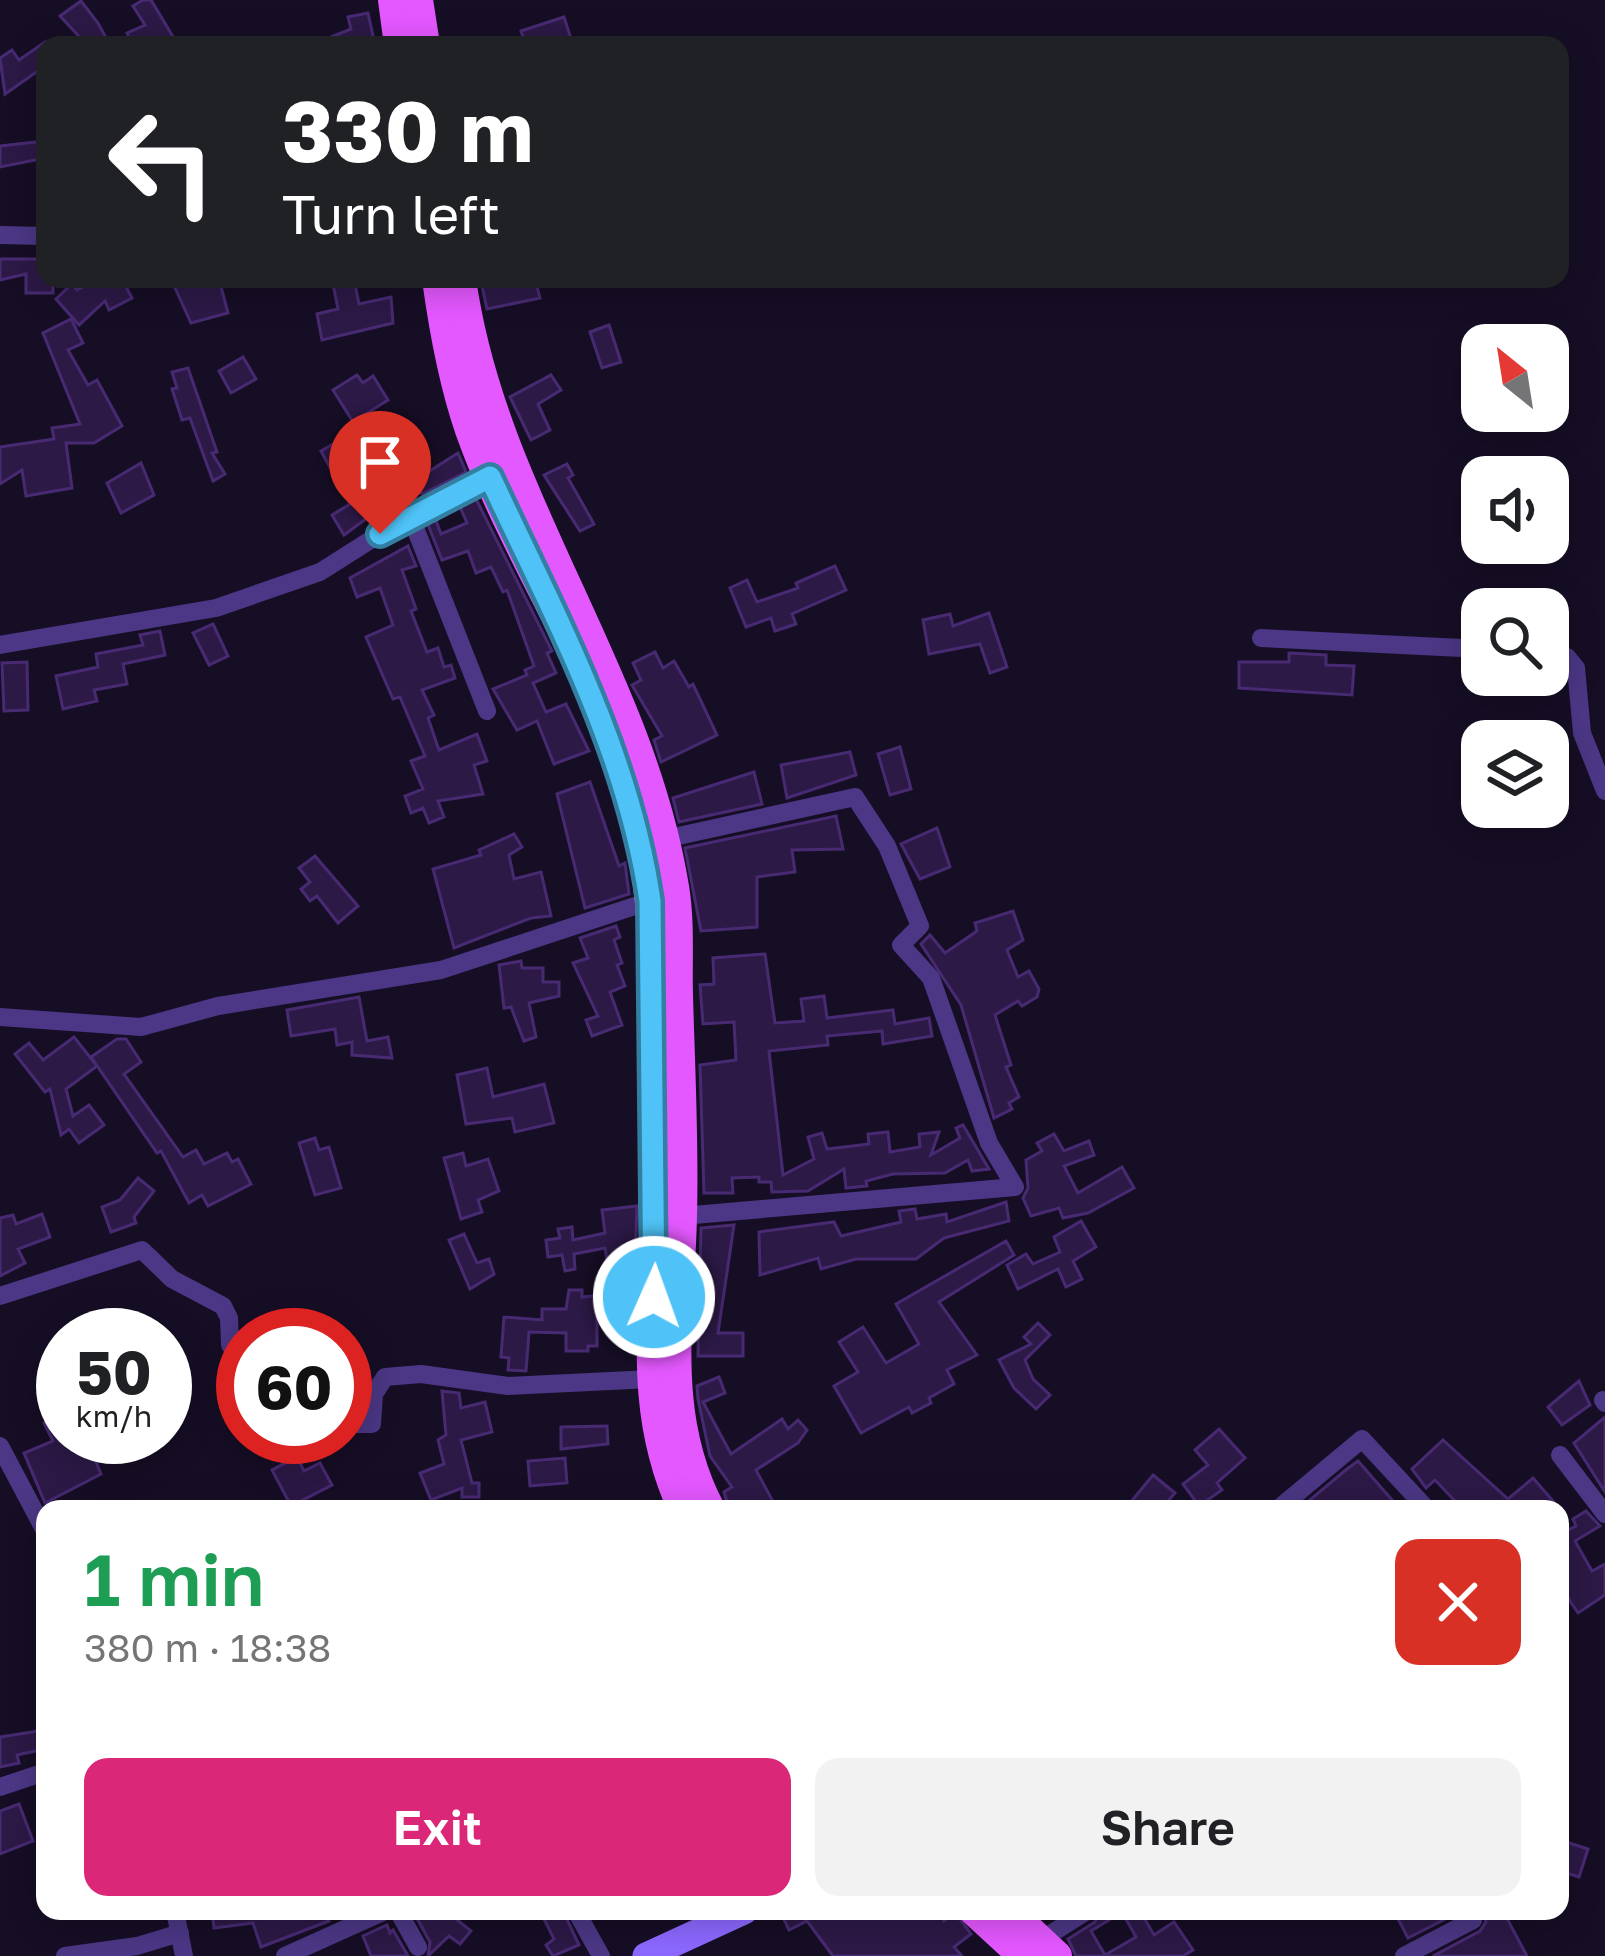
<!DOCTYPE html>
<html lang="en">
<head>
<meta charset="utf-8">
<style>
	:root { --surface:#fff; --page:#f2f2f2; --text:#202124; --muted:#757577; --accent:#db2777 }
	body { margin:0; font-family:"Golos Text",sans-serif; background:var(--page); color:var(--text); height:100vh; display:flex; flex-direction:column; font-size:45px; white-space:nowrap }
	* { box-sizing:border-box; margin:0 }
	p { font-size:39px; color:var(--muted) }
	.icon { flex:none; width:66px; height:66px; fill:none; stroke:currentColor; stroke-width:2; stroke-linecap:round; stroke-linejoin:round }
	.map { position:relative; flex:1; overflow:hidden }
	.details { position:absolute; left:36px; top:1500px; width:1533px; height:420px; display:flex; flex-direction:column; background:var(--surface); border-radius:24px; box-shadow:0 6px 30px #0003 }
	.details>* { flex:none }
	.hud { position:absolute; left:36px; top:36px; width:1533px; height:252px; border-radius:24px; box-shadow:0 6px 30px #0003; background:#202124; color:#fff; overflow:hidden }
	.needle { width:78px; rotate:330deg }
	.fabs { position:absolute; left:1461px; top:324px; display:grid; gap:24px }
	.fabs a { display:grid; place-items:center; width:108px; height:108px; border-radius:24px; background:var(--surface); box-shadow:0 6px 30px #0003; font-size:60px }
	.speed { position:absolute; left:36px; top:1308px; display:flex; gap:24px; font-size:60px; font-weight:700; text-align:center }
	.speed>* { display:grid; place-content:center; width:156px; height:156px; border-radius:50%; background:var(--surface); box-shadow:0 6px 30px #0003; line-height:1 }
	.speed small { font-size:30px; font-weight:400 }
	.speed .limit { border:18px solid #d22; background:#fff; color:#111 }
	.pin { position:absolute; display:grid; place-items:center; width:102px; height:102px; color:#fff; margin:-123px -51px; border-radius:50% 50% 50% 0; rotate:-45deg; box-shadow:0 0 12px #0007 }
	.pin .icon { rotate:45deg }
	.me { position:absolute; width:132px; margin:-66px; rotate:2deg; stroke-linejoin:round; filter:drop-shadow(0 0 9px #0008) }
	.turn { display:flex; align-items:center; gap:42px; height:252px; padding:0 48px; font-size:54px }
	.turn .icon { width:156px; height:156px; stroke-width:2.5 }
	.turn b { display:block; font-size:84px; line-height:102px }
	.round { display:grid; place-items:center; flex:none; width:126px; height:126px; border-radius:24px; background:var(--page) }
	.headline { display:flex; align-items:center; justify-content:space-between; height:204px; padding:0 48px }
	h1 { font-size:72px; font-weight:600; line-height:90px; color:#1e9e55 }
	.primary-button { display:flex; gap:24px; margin-top:auto; padding:24px 48px }
	.primary-button a { flex:1; height:138px; border-radius:24px; background:var(--accent); color:#fff; font-size:48px; font-weight:600; line-height:138px; text-align:center }
	.primary-button a+a { background:var(--page); color:var(--text) }
	.map>svg:first-child { display:block }
	.building { fill:#2c1946; stroke:#482a73; stroke-width:3; fill-rule:evenodd }
	.lines { fill:none; stroke-linecap:round; stroke-linejoin:round }
	.minor { stroke:#4b3785; stroke-width:18 }
	.secondary { stroke:#8c68ff; stroke-width:27 }
	.primary { stroke:#e458ff; stroke-width:30 }
	.route-casing { stroke:#337fa1; stroke-width:30 }
	.route { stroke:#4fc3f7; stroke-width:21 }
</style>
</head>
<body>
<div class="map">
<svg width="1605" height="1956" viewBox="0 0 1605 1956">
	<rect width="100%" height="100%" fill="#160e25"/>
	<g class="building">
		<polygon points="143,0 151,0 178,45 132,45 127,33 145,25 133,6"/>
		<polygon points="81,1 98,23 110,45 87,45 60,16"/>
		<polygon points="368,13 375,45 311,45 351,29 348,17"/>
		<polygon points="564,17 573,45 526,45 521,31"/>
		<polygon points="45,42 45,66 5,94 0,58 12,50 19,60"/>
		<polygon points="45,141 45,158 0,167 0,146"/>
		<polygon points="0,259 45,259 45,279 53,279 53,293 26,293 26,274 0,280"/>
		<polygon points="99,279 122,279 132,298 109,310 105,301 79,325 56,299 72,284 77,290"/>
		<polygon points="171,279 219,279 228,313 191,323"/>
		<polygon points="332,279 354,279 359,304 391,297 393,323 322,340 317,314 338,309"/>
		<polygon points="488,279 535,279 540,298 487,309 482,286 489,284"/>
		<polygon points="71,319 83,343 68,350 88,385 97,380 122,426 94,443 66,443 72,488 26,496 22,470 0,484 0,447 54,439 52,428 80,424 43,333"/>
		<polygon points="609,325 621,362 602,368 590,332"/>
		<polygon points="243,357 256,379 231,393 219,371"/>
		<polygon points="188,368 217,452 212,453 225,474 213,481 190,418 182,420 172,389 177,388 172,372"/>
		<polygon points="357,375 363,383 373,376 388,400 353,422 333,390"/>
		<polygon points="551,375 561,390 538,404 550,430 531,440 510,397"/>
		<polygon points="333,444 340,456 346,452 378,510 344,535 332,515 350,504 321,451"/>
		<polygon points="458,453 466,472 422,494 414,481"/>
		<polygon points="141,463 154,495 121,513 107,483"/>
		<polygon points="567,464 573,475 568,478 594,524 580,531 544,475"/>
		<polygon points="476,499 552,651 547,653 556,673 533,683 546,712 566,704 589,751 554,764 537,721 517,730 493,689 527,675 525,670 534,666 507,590 503,592 491,567 476,573 468,551 442,560 427,522 435,518 441,534 467,523 460,507"/>
		<polygon points="408,546 416,566 402,570 416,609 411,611 427,652 438,648 444,667 451,665 455,678 422,690 434,715 428,718 439,750 477,734 487,761 474,765 483,794 438,801 444,817 429,823 423,808 411,813 405,796 423,789 411,761 425,756 400,697 393,699 366,637 393,625 380,588 357,597 350,578"/>
		<polygon points="835,566 846,590 792,614 796,624 775,631 771,618 746,627 730,588 747,580 757,602 798,588 796,583"/>
		<polygon points="989,613 1007,667 990,673 980,644 929,654 923,620 950,614 953,626"/>
		<polygon points="213,624 228,656 209,665 193,633"/>
		<polygon points="160,631 165,655 123,664 127,684 94,690 97,701 63,709 56,676 98,667 96,654 143,645 140,635"/>
		<polygon points="655,652 663,668 674,661 689,687 693,684 717,735 661,762 654,740 662,736 632,685 641,680 633,663"/>
		<polygon points="1289,653 1326,655 1326,665 1354,666 1352,695 1239,688 1239,662 1289,662"/>
		<polygon points="27,662 28,710 4,711 2,663"/>
		<polygon points="900,747 911,789 890,795 878,754"/>
		<polygon points="850,752 856,775 787,798 781,765"/>
		<polygon points="754,772 762,804 679,822 673,798"/>
		<polygon points="590,782 619,866 625,863 629,894 585,908 557,794"/>
		<polygon points="836,816 843,849 792,850 795,872 757,877 757,927 701,931 685,848"/>
		<polygon points="937,828 950,867 920,879 901,844"/>
		<polygon points="514,834 522,847 509,855 514,879 541,872 551,916 531,918 454,948 433,869 481,855 479,850"/>
		<polygon points="315,856 358,906 338,923 317,896 310,901 301,889 310,882 299,868"/>
		<polygon points="1013,911 1023,940 1007,950 1018,977 1029,971 1039,989 1037,997 1022,1006 1018,1001 995,1015 1011,1065 1006,1067 1019,1097 1009,1103 1012,1109 994,1118 961,1005 921,944 930,935 945,953 977,931 975,923"/>
		<polygon points="616,926 620,937 614,940 622,963 617,965 625,986 610,992 622,1025 592,1036 586,1020 598,1016 573,963 588,958 580,938"/>
		<polygon points="765,954 775,1023 804,1021 801,999 824,996 827,1018 893,1010 895,1024 929,1018 932,1036 883,1044 882,1031 827,1036 828,1045 769,1051 783,1175 814,1159 808,1137 822,1133 827,1149 869,1144 868,1134 888,1132 890,1152 920,1147 919,1134 939,1132 931,1155 960,1138 956,1128 963,1125 989,1169 972,1171 968,1160 945,1173 893,1174 866,1181 867,1186 846,1188 844,1169 808,1191 772,1192 771,1182 759,1182 759,1177 732,1178 733,1193 704,1193 700,1065 736,1060 734,1022 703,1024 700,985 714,984 713,958"/>
		<polygon points="521,961 522,968 543,968 543,982 559,982 559,996 529,1003 536,1037 524,1041 511,1007 504,1008 499,965"/>
		<polygon points="359,997 367,1041 388,1037 392,1058 352,1055 352,1042 337,1045 335,1029 291,1036 287,1010"/>
		<polygon points="74,1037 97,1066 66,1089 73,1116 89,1105 104,1125 79,1143 69,1129 61,1135 50,1089 45,1092 15,1054 29,1043 43,1060"/>
		<polygon points="117,1039 126,1039 141,1062 124,1074 183,1157 196,1150 204,1164 227,1153 232,1162 238,1159 251,1184 208,1206 202,1195 189,1203 161,1151 157,1153 91,1057"/>
		<polygon points="487,1068 493,1097 544,1084 554,1123 515,1132 512,1118 466,1124 457,1075"/>
		<polygon points="1054,1134 1064,1151 1089,1141 1094,1155 1064,1166 1078,1193 1122,1167 1134,1188 1088,1213 1063,1218 1059,1208 1031,1216 1023,1198 1028,1188 1026,1160 1042,1151 1037,1143"/>
		<polygon points="315,1138 319,1150 329,1147 341,1188 315,1195 299,1143"/>
		<polygon points="463,1153 466,1166 488,1159 499,1191 478,1200 482,1212 461,1219 444,1158"/>
		<polygon points="138,1178 154,1191 134,1217 136,1223 111,1232 102,1207 120,1200"/>
		<polygon points="1006,1202 1009,1221 944,1238 916,1259 856,1259 821,1269 818,1258 760,1275 759,1232 834,1222 841,1236 901,1222 899,1211 915,1209 917,1219 946,1214 947,1222"/>
		<polygon points="637,1206 633,1315 597,1318 597,1346 588,1346 588,1351 566,1351 566,1333 529,1332 526,1371 508,1370 509,1358 501,1357 504,1317 542,1320 542,1309 566,1309 569,1290 582,1290 582,1297 613,1294 605,1248 574,1254 575,1269 565,1271 562,1255 548,1257 546,1240 560,1238 558,1229 572,1227 573,1240 605,1233 602,1210"/>
		<polygon points="42,1214 50,1237 18,1249 25,1263 0,1276 0,1218 13,1215 16,1224"/>
		<polygon points="1081,1221 1096,1247 1073,1261 1082,1279 1066,1287 1058,1269 1018,1289 1007,1265 1026,1254 1033,1264 1060,1252 1054,1237"/>
		<polygon points="734,1225 718,1333 743,1333 743,1356 698,1356 701,1228"/>
		<polygon points="464,1234 477,1263 489,1259 494,1274 470,1289 449,1240"/>
		<polygon points="1006,1241 1014,1255 939,1302 977,1355 947,1370 954,1384 929,1398 931,1403 912,1413 909,1407 861,1433 834,1386 858,1372 839,1342 863,1327 886,1363 919,1344 896,1304"/>
		<polygon points="1038,1323 1050,1335 1025,1360 1033,1379 1050,1395 1036,1409 1014,1388 999,1360 1031,1344 1024,1337"/>
		<polygon points="719,1377 725,1393 703,1402 731,1454 782,1419 788,1429 798,1420 807,1430 798,1443 756,1470 777,1509 729,1509 724,1492 732,1487 710,1456 698,1399 697,1386"/>
		<polygon points="1579,1381 1590,1405 1562,1425 1548,1407"/>
		<polygon points="442,1391 459,1393 461,1408 485,1402 492,1432 461,1440 472,1483 479,1483 479,1497 462,1497 462,1488 431,1500 420,1473 444,1464 438,1440 446,1435"/>
		<polygon points="63,1413 63,1437 114,1437 91,1450 101,1474 45,1503 24,1453 53,1441 44,1423"/>
		<polygon points="1605,1417 1605,1492 1574,1443"/>
		<polygon points="607,1426 608,1444 561,1449 561,1427"/>
		<polygon points="1219,1429 1245,1458 1217,1483 1222,1490 1199,1506 1183,1484 1208,1465 1195,1450"/>
		<polygon points="1443,1440 1508,1499 1533,1478 1554,1502 1546,1509 1445,1509 1455,1501 1435,1480 1426,1488 1412,1469"/>
		<polygon points="297,1457 304,1471 320,1463 332,1485 291,1506 272,1470"/>
		<polygon points="565,1458 567,1483 530,1486 528,1461"/>
		<polygon points="1358,1461 1400,1509 1299,1509 1347,1469"/>
		<polygon points="1153,1475 1175,1493 1161,1509 1125,1509"/>
		<polygon points="1586,1511 1600,1526 1575,1541 1592,1571 1605,1564 1605,1595 1578,1613 1562,1589 1568,1586 1560,1571 1560,1534 1576,1526 1573,1519"/>
		<polygon points="45,1730 45,1749 17,1755 19,1763 0,1767 0,1737"/>
		<polygon points="19,1804 33,1841 0,1854 0,1811"/>
		<polygon points="1560,1840 1588,1849 1579,1877 1560,1871"/>
		<polygon points="212,1911 326,1911 329,1921 261,1947 253,1923 214,1928"/>
		<polygon points="413,1911 446,1911 471,1931 460,1944 449,1936 428,1956 430,1942"/>
		<polygon points="540,1911 563,1911 579,1945 553,1956 546,1945 554,1939"/>
		<polygon points="780,1911 937,1911 944,1921 955,1912 971,1934 954,1947 962,1956 833,1956 807,1921 789,1930"/>
		<path d="M 1100,1911 L 1140,1911 L 1154,1935 L 1174,1922 L 1193,1950 L 1183,1956 L 1076,1956 L 1068,1939 L 1095,1922 ZM 1122,1912 L 1136,1937 L 1105,1955 L 1091,1931 Z"/>
		<polygon points="1394,1911 1461,1911 1408,1938"/>
		<polygon points="1483,1911 1503,1911 1527,1956 1433,1956 1480,1931 1486,1922"/>
		<polygon points="387,1925 390,1933 393,1930 408,1956 371,1956 363,1936"/>
	</g>
	<g class="lines">
		<g class="minor">
			<polyline points="0,235 45,236"/>
			<polyline points="410,515 487,711"/>
			<polyline points="1261,638 1482,649"/>
			<polyline points="0,645 216,608 320,572 410,515 495,475"/>
			<polyline points="1548,653 1567,657 1576,668 1582,733 1605,791"/>
			<polyline points="665,839 855,797 887,846 920,926 901,945 931,978 989,1143 1015,1187 682,1216"/>
			<polyline points="0,1017 141,1027 218,1006 441,970 659,898"/>
			<polyline points="0,1296 142,1250 172,1279 223,1306 229,1318 230,1345 243,1361"/>
			<polyline points="1603,1400 1605,1403"/>
			<polyline points="345,1424 372,1424 374,1394 385,1377 421,1374 508,1386 651,1379"/>
			<polyline points="0,1446 45,1531"/>
			<polyline points="1560,1455 1605,1514"/>
			<polyline points="1184,1509 1186,1509"/>
			<polyline points="1278,1509 1362,1439 1427,1509"/>
			<polyline points="0,1787 45,1772"/>
			<polyline points="175,1911 184,1956"/>
			<polyline points="398,1911 418,1947"/>
			<polyline points="576,1911 601,1956"/>
			<polyline points="1041,1940 1087,1911"/>
			<polyline points="65,1956 137,1946 180,1933"/>
			<polyline points="285,1956 385,1911"/>
			<polyline points="1404,1956 1473,1920"/>
		</g>
		<polyline class="secondary" points="646,1956 744,1911"/>
		<g class="primary">
			<polyline points="393,0 399,45"/>
			<polyline points="418,0 425,45"/>
			<path d="M 437,279 C 444,330 453,381 470,430 C 520,571 619,700 643,850 C 662,968 658,1095 656,1214 C 655,1320 637,1409 683,1509"/>
			<path d="M 461,279 C 491,496 639,671 674,887 C 680,922 677,960 678,996 C 680,1069 684,1142 682,1215 C 680,1317 660,1414 710,1509"/>
			<polyline points="974,1911 1023,1956"/>
			<polyline points="1009,1911 1057,1956"/>
		</g>
	</g>
	<g class="lines">
		<defs>
			<path id="route" d="M 380,534 L 490,477 C 554,615 628,749 650,901 L 654,1297"/>
		</defs>
		<use href="#route" class="route-casing"/>
		<use href="#route" class="route"/>
	</g>
</svg>
<div class="fabs">
<a><svg class="needle" viewBox="-14 -14 28 28"><path d="M0-13l5 13h-10z" fill="#e53935"/><path d="M0 13l5-13h-10z" fill="#757577"/></svg></a>
<a><svg class="icon" aria-label="sound" viewBox="0 0 24 24"><path d="M4 9h4l5-4v14l-5-4H4zM17 9q2 3 0 6"/></svg></a>
<a><svg class="icon" aria-label="search" viewBox="0 0 24 24"><circle cx="10" cy="10" r="6"/><path d="M15 15l6 6"/></svg></a>
<a><svg class="icon" aria-label="layers" viewBox="0 0 24 24"><path d="M12 4l9 5-9 5-9-5zM3 14l9 5 9-5"/></svg></a>
</div>
<div class="speed"><div>50<small>km/h</small></div><div class="limit">60</div></div>
<div class="pin" style="left:380px;top:534px;background:#d93025"><svg class="icon" aria-label="arrive" viewBox="0 0 24 24"><path d="M6 21V4h12l-3 4 3 4H6"/></svg></div>
<svg class="me" style="left:654px;top:1297px" viewBox="-20 -20 40 40"><circle r="17" fill="#4fc3f7" stroke="#fff" stroke-width="3"/><path d="M0-11L8 9 0 5-8 9z" fill="#fff"/></svg>
<div class="hud">
<div class="turn"><svg class="icon" aria-label="left" viewBox="0 0 24 24"><path d="M17 20v-9H6M10 6l-5 5 5 5"/></svg><div><b>330 m</b>Turn left</div></div>
</div>
<section class="details">
<div class="headline"><div><h1>1 min</h1><p>380 m · 18:38</p></div><a class="round" style="background:#d93025;color:#fff"><svg class="icon" aria-label="close" viewBox="0 0 24 24"><path d="M6 6l12 12M18 6L6 18"/></svg></a></div>
<div class="primary-button"><a>Exit</a><a>Share</a></div>
</section>
</div>
</body>
</html>
